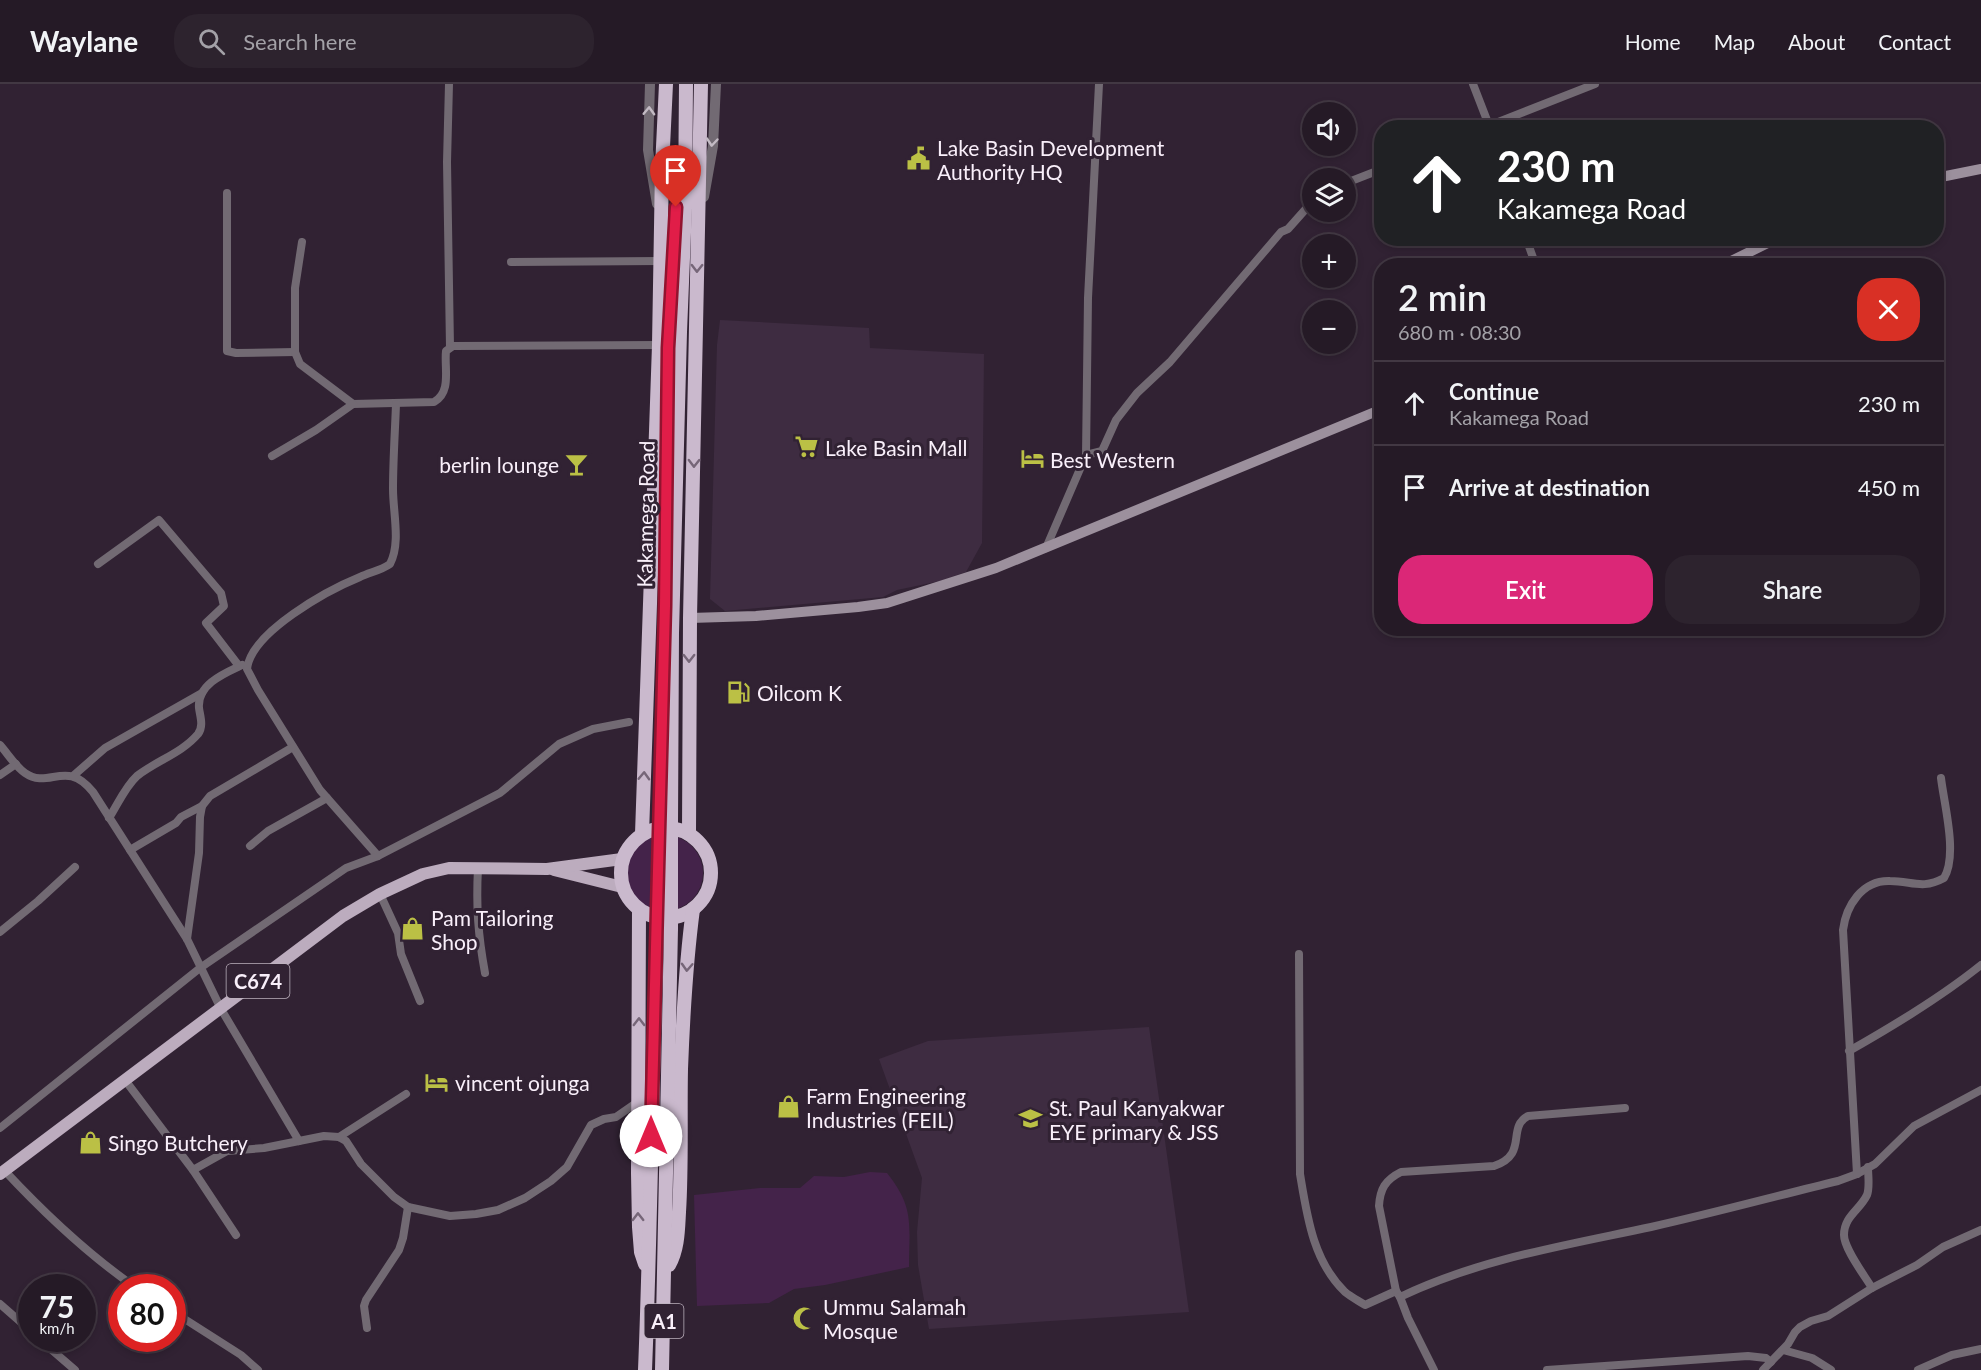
<!DOCTYPE html>
<html lang="en">
<head>
<meta charset="utf-8">
<style>
	:root { --surface:#251a26; --page:#2d232e; --text:#f1f3f6; --muted:#a3a1a7; --line:#423843; --accent:#db2777 }
	body { margin:0; font-family:Lato,sans-serif; background:var(--page); color:var(--text); height:100vh; display:flex; flex-direction:column; font-size:22px; white-space:nowrap }
	* { box-sizing:border-box; margin:0 }
	p { font-size:20px; color:var(--muted) }
	.icon { flex:none; width:33px; height:33px; fill:none; stroke:currentColor; stroke-width:2; stroke-linecap:round; stroke-linejoin:round }
	.map { position:relative; flex:1; overflow:hidden }
	.details { position:absolute; left:1374px; top:174px; width:570px; height:378px; display:flex; flex-direction:column; background:var(--surface); border-radius:24px; box-shadow:0 3px 9px #0003,0 0 0 2px var(--line) }
	.details>* { flex:none }
	.hud { position:absolute; left:1374px; top:36px; width:570px; height:126px; border-radius:24px; box-shadow:0 3px 9px #0003,0 0 0 2px var(--line); background:#202124; color:#fff; overflow:hidden }
	.fabs { position:absolute; left:1302px; top:18px; display:grid; gap:12px }
	.fabs a { display:grid; place-items:center; width:54px; height:54px; border-radius:50%; background:var(--surface); box-shadow:0 3px 9px #0003,0 0 0 2px var(--line); font-size:30px }
	.speed { position:absolute; left:18px; top:1190px; display:flex; gap:12px; font-size:30px; font-weight:700; text-align:center }
	.speed>* { display:grid; place-content:center; width:78px; height:78px; border-radius:50%; background:var(--surface); box-shadow:0 3px 9px #0003,0 0 0 2px var(--line); line-height:1 }
	.speed small { font-size:15px; font-weight:400 }
	.speed .limit { border:9px solid #d22; background:#fff; color:#111 }
	.pin { position:absolute; display:grid; place-items:center; width:51px; height:51px; color:#fff; margin:-62px -26px; border-radius:50% 50% 50% 0; rotate:-45deg; box-shadow:0 0 6px #0007 }
	.pin .icon { rotate:45deg }
	.me { position:absolute; width:66px; margin:-33px; rotate:0deg; stroke-linejoin:round; filter:drop-shadow(0 0 4px #0008) }
	.turn { display:flex; align-items:center; gap:21px; height:126px; padding:0 24px; font-size:27px }
	.turn .icon { width:78px; height:78px; stroke-width:2.5 }
	.turn b { display:block; font-size:42px; line-height:51px }
	.round { display:grid; place-items:center; flex:none; width:63px; height:63px; border-radius:24px; background:var(--page) }
	.headline { display:flex; align-items:center; justify-content:space-between; height:102px; padding:0 24px }
	h1 { font-size:36px; font-weight:600; line-height:45px }
	.action { display:flex; gap:12px; margin-top:auto; padding:12px 24px }
	.action a { flex:1; height:69px; border-radius:24px; background:var(--accent); color:#fff; font-size:24px; font-weight:600; line-height:69px; text-align:center }
	.action a+a { background:var(--page); color:var(--text) }
	ul { padding:0; list-style:none }
	li { display:flex; align-items:center; gap:18px; height:84px; padding:0 24px; border-top:2px solid var(--line) }
	li div { flex:1 }
	li b { display:block; font-size:22px }
	li em { font-style:normal }
	header { display:flex; align-items:center; gap:36px; box-sizing:border-box; height:84px; padding:0 30px; background:var(--surface); border-bottom:2px solid var(--line) }
	header strong { font-size:28px }
	nav { display:flex; gap:33px; margin-inline-start:auto; font-size:21px }
	.search { width:420px; height:54px; background:var(--page); display:flex; align-items:center; gap:15px; box-sizing:border-box; padding:0 21px; border-radius:24px; color:var(--muted); font-size:22px }
	.map>svg:first-child { display:block }
	.built { fill:#3e2c41 }
	.green { fill:#44234a }
	.lines { fill:none; stroke-linecap:round; stroke-linejoin:round }
	.minor { stroke:#726a73; stroke-width:8 }
	.tertiary { stroke:#726a73; stroke-width:10 }
	.secondary { stroke:#9c909d; stroke-width:10 }
	.primary { stroke:#bcacbe; stroke-width:12 }
	.trunk { stroke:#cab9cd; stroke-width:14 }
	.trunk-bridge { stroke:#cab9cd; stroke-width:14 }
	.oneway { stroke:#c3bac4 }
	.oneway2 { stroke:#766678 }
	.route-casing { stroke:#92132f; stroke-width:15 }
	.route { stroke:#e11d48; stroke-width:10 }
	.labels { text-anchor:middle; dominant-baseline:central; stroke-width:6; stroke-linejoin:round; paint-order:stroke }
	.shield { fill:#312233; stroke:#bdb2be; stroke-width:1.5 }
	.shield-label { font-size:20px; font-weight:bold; fill:#f9effa }
	.poi-label { font-size:21px; fill:#f9effa; stroke:#312233; text-anchor:start }
	.street-label { font-size:21px; fill:#f9effa; stroke:#312233 }
</style>
</head>
<body>
<header>
<strong>Waylane</strong>
<div class="search"><svg class="icon" aria-label="search" viewBox="0 0 24 24"><circle cx="10" cy="10" r="6"/><path d="M15 15l6 6"/></svg>Search here</div>
<nav><a>Home</a><a>Map</a><a>About</a><a>Contact</a></nav>
</header>
<div class="map">
<svg width="1981" height="1286" viewBox="0 0 1981 1286">
	<rect width="100%" height="100%" fill="#312233"/>
	<g class="built">
		<polygon points="720,236 869,244 870,264 984,270 982,459 966,488 940,497 897,506 883,513 725,527 710,515 717,261"/>
		<polygon points="1149,943 1189,1228 929,1245 918,1181 917,1148 922,1094 879,975 928,957"/>
	</g>
	<g class="green">
		<circle cx="665" cy="789" r="38"/>
		<path d="M 870,1088 L 887,1089 C 915,1124 909,1141 909,1183 L 825,1201 L 794,1205 L 769,1219 L 697,1222 L 694,1111 L 760,1104 L 800,1104 L 814,1092 L 844,1093 Z"/>
	</g>
	<g class="lines">
		<g class="minor">
			<polyline points="449,0 447,78 450,263"/>
			<polyline points="1473,0 1490,44"/>
			<polyline points="1483,44 1595,0"/>
			<polyline points="1346,99 1382,85"/>
			<polyline points="227,109 227,267 236,269 295,268"/>
			<polyline points="1526,154 1536,182"/>
			<path d="M 302,158 L 295,204 L 295,268 L 300,280 L 353,320 L 434,318 C 452,308 444,284 446,267 L 453,262 L 659,261"/>
			<polyline points="511,178 661,177"/>
			<polyline points="1086,371 1102,367 1116,336 1137,309 1170,278 1281,148 1288,145 1312,118"/>
			<polyline points="272,372 316,346 353,320"/>
			<polyline points="1046,464 1086,371 1088,214 1099,0"/>
			<polyline points="98,480 159,436 221,509 224,522 206,539 239,582"/>
			<path d="M 0,661 C 8,670 15,682 25,689 C 49,706 66,674 93,708 L 187,855 L 221,925 L 299,1057"/>
			<polyline points="0,691 16,680"/>
			<polyline points="73,692 105,664 202,609"/>
			<path d="M 109,734 C 118,720 125,703 137,692 C 156,677 182,669 198,650 C 204,642 200,632 199,624 C 197,600 225,589 242,581"/>
			<polyline points="250,762 268,747 327,714"/>
			<polyline points="130,766 176,739 181,733 202,722"/>
			<path d="M 378,772 L 320,706 L 258,606 L 247,585 C 251,548 328,506 360,493 C 370,488 380,487 390,480 C 401,459 393,429 393,405 C 393,377 395,348 396,320"/>
			<path d="M 478,784 C 476,822 478,851 485,889"/>
			<polyline points="380,810 398,849 401,870 420,917"/>
			<polyline points="0,848 38,817 75,783"/>
			<polyline points="187,855 199,769 200,733 202,722 210,712 293,663"/>
			<path d="M 1299,870 L 1300,1090 C 1307,1132 1313,1177 1345,1208 C 1351,1213 1359,1217 1365,1221 L 1396,1207 L 1400,1213 C 1479,1175 1567,1161 1651,1143 C 1714,1129 1776,1112 1838,1097 L 1857,1090 L 1875,1080 L 1914,1042 L 1981,1006"/>
			<path d="M 1849,967 C 1895,941 1940,914 1981,881"/>
			<polyline points="125,996 193,1086 227,1067 264,1064 324,1052 339,1053 346,1057 361,1080 394,1113 408,1123 450,1132 476,1130 498,1126 525,1114 551,1097 567,1083 591,1041 604,1035 616,1033 639,1017"/>
			<polyline points="0,1044 200,884 346,784 378,772 500,709 559,660 593,645 629,638"/>
			<polyline points="339,1053 406,1010"/>
			<path d="M 1868,1083 C 1868,1092 1870,1103 1867,1111 C 1860,1126 1844,1132 1844,1151 C 1844,1165 1865,1192 1872,1204"/>
			<path d="M 4,1086 C 45,1130 86,1169 135,1203"/>
			<polyline points="193,1086 236,1151"/>
			<path d="M 1857,1090 L 1843,846 C 1846,822 1862,796 1890,797 C 1912,797 1922,806 1944,794 C 1958,771 1944,720 1941,694"/>
			<path d="M 1396,1207 L 1379,1122 C 1380,1105 1385,1096 1401,1088 L 1494,1082 C 1529,1070 1506,1044 1528,1032 L 1625,1024"/>
			<polyline points="1400,1213 1408,1234 1434,1286"/>
			<polyline points="0,1220 32,1248"/>
			<polyline points="172,1227 241,1271 258,1286"/>
			<polyline points="367,1244 364,1222 366,1216 399,1166 403,1154 408,1123"/>
			<polyline points="38,1254 75,1286"/>
			<polyline points="1783,1266 1812,1274 1831,1286"/>
			<polyline points="1547,1286 1748,1272 1766,1274 1771,1278"/>
			<polyline points="1763,1286 1788,1260 1795,1248 1800,1243 1811,1237 1828,1232 1872,1204 1917,1181 1943,1163 1981,1146"/>
			<polyline points="1918,1286 1952,1271 1981,1265"/>
		</g>
		<g class="tertiary">
			<polyline points="650,0 648,66 657,120"/>
			<polyline points="704,113 713,62 716,0"/>
		</g>
		<g class="secondary">
			<polyline points="1936,94 1981,85"/>
			<polyline points="1721,182 1778,154"/>
			<polyline points="690,534 756,532 858,523 887,519 996,484 1382,325"/>
		</g>
		<g class="primary">
			<polyline points="554,786 622,803"/>
			<polyline points="0,1090 343,832 380,810 423,790 449,784 547,785 622,775"/>
		</g>
		<g class="trunk">
			<polyline points="667,376 668,264 673,179"/>
			<polyline points="660,738 663,605"/>
			<polyline points="671,739 672,549 680,248 685,124 686,0"/>
			<circle cx="666" cy="789" r="45"/>
			<polyline points="642,750 659,261 662,84 666,0"/>
			<polyline points="689,750 690,534 701,0"/>
			<polyline points="639,826 638,1089 639,1143 641,1168 645,1180"/>
			<path d="M 669,1181 C 678,1165 678,1146 679,1128 C 682,1080 680,1033 681,985 C 683,932 686,878 693,825"/>
			<path d="M 645,1286 C 651,1139 652,991 657,844"/>
			<polyline points="662,1286 671,844"/>
		</g>
		<g class="trunk-bridge">
			<polyline points="671,739 671,844"/>
			<polyline points="657,844 660,738"/>
		</g>
	</g>
	<defs><path id="oneway-chevron" d="M-2-3.5L2.5 0L-2 3.5" fill="none" stroke-width="1.6" stroke-linecap="round" stroke-linejoin="round" transform="scale(1.5)"/></defs>
	<g class="oneway">
		<use href="#oneway-chevron" transform="translate(649 27) rotate(-88)"/>
		<use href="#oneway-chevron" transform="translate(712 58) rotate(95)"/>
	</g>
	<g class="oneway2">
		<use href="#oneway-chevron" transform="translate(697 184) rotate(91)"/>
		<use href="#oneway-chevron" transform="translate(694 379) rotate(91)"/>
		<use href="#oneway-chevron" transform="translate(689 574) rotate(90)"/>
		<use href="#oneway-chevron" transform="translate(644 692) rotate(-88)"/>
		<use href="#oneway-chevron" transform="translate(687 883) rotate(93)"/>
		<use href="#oneway-chevron" transform="translate(639 938) rotate(-90)"/>
		<use href="#oneway-chevron" transform="translate(638 1133) rotate(-91)"/>
	</g>
	<g class="lines">
		<defs>
			<polyline id="route" points="651,1052 665,522 668,264 676,123"/>
		</defs>
		<use href="#route" class="route-casing"/>
		<use href="#route" class="route"/>
	</g>
	<defs>
		<symbol id="civic-bare" viewBox="-9 -9 18 18"><path d="M-.6-6.5H3V-4.5H.6V-3L4-1V1h2V6H-6V1h2V-1L-.6-3ZM-1.2 2.5V6h2.4V2.5Z" fill="#bbc045" stroke="#312233" stroke-width="2.5" paint-order="stroke"/></symbol>
		<symbol id="supermarket-bare" viewBox="-9 -9 18 18"><path d="M-6-5.5h2.5l.6 2H6L4.5 2H-2.5L-4.4-4H-6ZM-1.5 3.2a1.3 1.3 0 1 0 .1 0ZM3 3.2a1.3 1.3 0 1 0 .1 0Z" fill="#bbc045" stroke="#312233" stroke-width="2.5" paint-order="stroke"/></symbol>
		<symbol id="hotel-bare" viewBox="-9 -9 18 18"><path d="M-6-4.5h1.5V1H6V5H4.5V3h-9V5H-6ZM-4 0a1.8 1.8 0 1 1 3.6 0ZM.5 0V-2.5h3Q6-2.5 6 0Z" fill="#bbc045" stroke="#312233" stroke-width="2.5" paint-order="stroke"/></symbol>
		<symbol id="bar-bare" viewBox="-9 -9 18 18"><path d="M-6-5H6L.8 .8V4.5H3.5V6h-7V4.5H-.8V.8Z" fill="#bbc045" stroke="#312233" stroke-width="2.5" paint-order="stroke"/></symbol>
		<symbol id="fuel-bare" viewBox="-9 -9 18 18"><path d="M-5.5-6h7V0h2V4h1.3V-2.5L3-4.5l.8-.8L6-3V5H2.5V1h-1V6h-7ZM-4.2-4.7v3.2H.2V-4.7Z" fill="#bbc045" stroke="#312233" stroke-width="2.5" paint-order="stroke"/></symbol>
		<symbol id="shop-bare" viewBox="-9 -9 18 18"><path d="M-5-2.5h2.3a2.7 3.5 0 0 1 5.4 0H5L5.5 6h-11ZM-1.5-2.5h3a1.5 2.3 0 0 0-3 0Z" fill="#bbc045" stroke="#312233" stroke-width="2.5" paint-order="stroke"/></symbol>
		<symbol id="school-bare" viewBox="-9 -9 18 18"><path d="M0-5L7-2L0 1L-7-2ZM-4 1L0 2.5L4 1V4Q0 6-4 4Z" fill="#bbc045" stroke="#312233" stroke-width="2.5" paint-order="stroke"/></symbol>
		<symbol id="mosque-bare" viewBox="-9 -9 18 18"><path d="M3.5-4.9A6 6 0 1 0 3.5 4.9A5 5 0 1 1 3.5-4.9Z" fill="#bbc045" stroke="#312233" stroke-width="2.5" paint-order="stroke"/></symbol>
	</defs>
	<g fill-rule="evenodd">
		<use href="#civic-bare" x="902" y="58" width="33" height="33"/>
		<use href="#supermarket-bare" x="790" y="346" width="33" height="33"/>
		<use href="#hotel-bare" x="1016" y="358" width="33" height="33"/>
		<use href="#bar-bare" x="560" y="364" width="33" height="33"/>
		<use href="#fuel-bare" x="722" y="592" width="33" height="33"/>
		<use href="#shop-bare" x="396" y="828" width="33" height="33"/>
		<use href="#hotel-bare" x="420" y="982" width="33" height="33"/>
		<use href="#shop-bare" x="772" y="1006" width="33" height="33"/>
		<use href="#school-bare" x="1014" y="1018" width="33" height="33"/>
		<use href="#shop-bare" x="74" y="1042" width="33" height="33"/>
		<use href="#mosque-bare" x="788" y="1218" width="33" height="33"/>
	</g>
	<g class="labels">
		<g class="shield">
			<rect x="226.5" y="880" width="63" height="34" rx="4.5"/>
			<rect x="644.5" y="1220" width="39" height="34" rx="4.5"/>
		</g>
		<g class="shield-label">
			<text x="258" y="897">C674</text>
			<text x="664" y="1237">A1</text>
		</g>
		<g class="poi-label">
			<text x="937" y="63">Lake Basin Development<tspan x="937" dy="24">Authority HQ</tspan></text>
			<text x="825" y="363">Lake Basin Mall</text>
			<text x="1050" y="375">Best Western</text>
			<text x="559" y="380" text-anchor="end">berlin lounge</text>
			<text x="757" y="608">Oilcom K</text>
			<text x="431" y="833">Pam Tailoring<tspan x="431" dy="24">Shop</tspan></text>
			<text x="455" y="998">vincent ojunga</text>
			<text x="806" y="1011">Farm Engineering<tspan x="806" dy="24">Industries (FEIL)</tspan></text>
			<text x="1049" y="1023">St. Paul Kanyakwar<tspan x="1049" dy="24">EYE primary &amp; JSS</tspan></text>
			<text x="108" y="1058">Singo Butchery</text>
			<text x="823" y="1222">Ummu Salamah<tspan x="823" dy="24">Mosque</tspan></text>
		</g>
		<g class="street-label">
			<text transform="translate(645 430) rotate(-89)">Kakamega Road</text>
		</g>
	</g>
</svg>
<div class="fabs">
<a><svg class="icon" aria-label="sound" viewBox="0 0 24 24"><path d="M4 9h4l5-4v14l-5-4H4zM17 9q2 3 0 6"/></svg></a>
<a><svg class="icon" aria-label="layers" viewBox="0 0 24 24"><path d="M12 4l9 5-9 5-9-5zM3 14l9 5 9-5"/></svg></a>
<a>+</a>
<a>−</a>
</div>
<div class="speed"><div>75<small>km/h</small></div><div class="limit">80</div></div>
<div class="pin" style="left:676px;top:123px;background:#d93025"><svg class="icon" aria-label="arrive" viewBox="0 0 24 24"><path d="M6 21V4h12l-3 4 3 4H6"/></svg></div>
<svg class="me" style="left:651px;top:1052px" viewBox="-20 -20 40 40"><circle r="19" fill="#fff"/><path d="M0-13L10 11 0 6-10 11z" fill="#e11d48"/></svg>
<div class="hud">
<div class="turn"><svg class="icon" aria-label="ahead" viewBox="0 0 24 24"><path d="M12 20V5M6 11l6-6 6 6"/></svg><div><b>230 m</b>Kakamega Road</div></div>
</div>
<section class="details">
<div class="headline"><div><h1>2 min</h1><p>680 m · 08:30</p></div><a class="round" style="background:#d93025;color:#fff"><svg class="icon" aria-label="close" viewBox="0 0 24 24"><path d="M6 6l12 12M18 6L6 18"/></svg></a></div>
<ul>
<li><svg class="icon" aria-label="ahead" viewBox="0 0 24 24"><path d="M12 20V5M6 11l6-6 6 6"/></svg><div><b>Continue</b><p>Kakamega Road</p></div><em>230 m</em></li>
<li><svg class="icon" aria-label="arrive" viewBox="0 0 24 24"><path d="M6 21V4h12l-3 4 3 4H6"/></svg><div><b>Arrive at destination</b></div><em>450 m</em></li>
</ul>
<div class="action"><a>Exit</a><a>Share</a></div>
</section>
</div>
</body>
</html>
